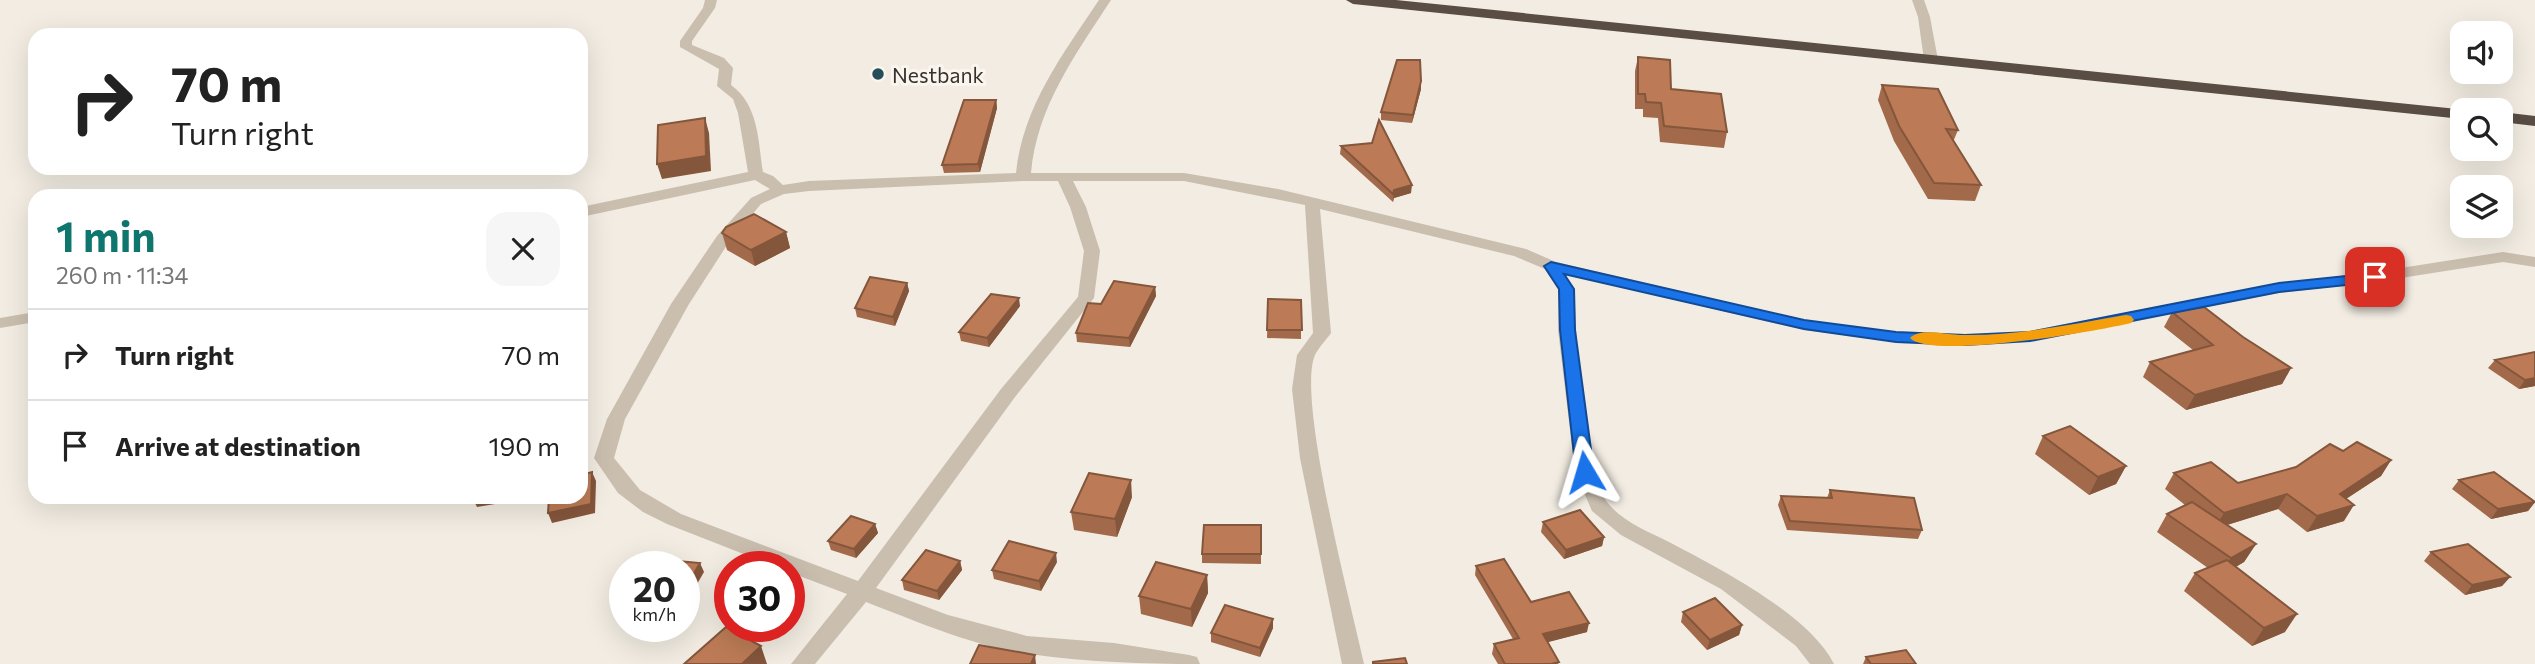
<!DOCTYPE html>
<html lang="en">
<head>
<meta charset="utf-8">
<style>
	:root { --surface:#fff; --page:#f6f6f6; --text:#222; --muted:#767676; --line:#e0e0e0; --accent:#0f766e }
	body { margin:0; font-family:Commissioner,sans-serif; background:var(--page); color:var(--text); height:100vh; display:flex; flex-direction:column; font-size:26px; white-space:nowrap }
	* { box-sizing:border-box; margin:0 }
	p { font-size:23px; color:var(--muted) }
	.icon { flex:none; width:38px; height:38px; fill:none; stroke:currentColor; stroke-width:2; stroke-linecap:round; stroke-linejoin:round }
	.map { position:relative; flex:1; overflow:hidden }
	.sheet { position:absolute; left:28px; top:189px; width:560px; height:315px; display:flex; flex-direction:column; background:var(--surface); border-radius:21px; box-shadow:0 7px 28px #0002 }
	.sheet>* { flex:none }
	.banner { position:absolute; left:28px; top:28px; width:560px; height:147px; border-radius:21px; box-shadow:0 7px 28px #0002; background:#fff; color:var(--text); overflow:hidden }
	.tools { position:absolute; left:2450px; top:21px; display:grid; gap:14px }
	.tools a { display:grid; place-items:center; width:63px; height:63px; border-radius:14px; background:var(--surface); box-shadow:0 7px 28px #0002; font-size:35px }
	.speed { position:absolute; left:609px; top:551px; display:flex; gap:14px; font-size:35px; font-weight:700; text-align:center }
	.speed>* { display:grid; place-content:center; width:91px; height:91px; border-radius:50%; background:var(--surface); box-shadow:0 7px 28px #0002; line-height:1 }
	.speed small { font-size:18px; font-weight:400 }
	.speed .limit { border:10px solid #d22; background:#fff; color:#111 }
	.pin { position:absolute; display:grid; place-items:center; width:60px; height:60px; color:#fff; margin:-30px; border-radius:14px; box-shadow:0 4px 10px #0006 }
	.me { position:absolute; width:77px; margin:-38px; rotate:353deg; stroke-linejoin:round; filter:drop-shadow(0 0 5px #0008) }
	.turn { display:flex; align-items:center; gap:24px; height:147px; padding:0 28px; font-size:32px }
	.turn .icon { width:91px; height:91px; stroke-width:2.5 }
	.turn b { display:block; font-size:49px; line-height:60px }
	.round { display:grid; place-items:center; flex:none; width:74px; height:74px; border-radius:21px; background:var(--page) }
	.overview { display:flex; align-items:center; justify-content:space-between; height:119px; padding:0 28px }
	h1 { font-size:42px; font-weight:700; line-height:52px; color:var(--accent) }
	ul { padding:0; list-style:none }
	li { display:flex; align-items:center; gap:21px; height:91px; padding:0 28px; border-top:2px solid var(--line) }
	li div { flex:1 }
	li b { display:block; font-size:26px }
	li em { font-style:normal }
	.map>svg:first-child { display:block }
	.lines { fill:none; stroke-linecap:round; stroke-linejoin:round }
	.minor { fill:#cabeaf; fill-rule:evenodd }
	.highway { fill:#594d44; fill-rule:evenodd }
	.wall { fill:#a26a4a }
	.shaded-wall { fill:#84563c }
	.building { fill:#bc7b56; stroke:#84563c; stroke-width:2 }
	.route { fill:#1a73e8; stroke:#114b97; stroke-width:2 }
	.slow { fill:#f59e0b }
	.poi-dot { fill:#254e58; stroke:#faf6ef; stroke-width:2.5 }
	.labels { text-anchor:middle; dominant-baseline:central; stroke-width:6; stroke-linejoin:round; paint-order:stroke }
	.far-poi-label { font-size:21px; fill:#39322c; stroke:#faf6ef; text-anchor:start }
</style>
</head>
<body>
<div class="map">
<svg width="2535" height="664" viewBox="0 0 2535 664">
	<rect width="100%" height="100%" fill="#f2ece2"/>
	<g class="lines">
		<g class="minor">
			<path d="M 705,0 L 717,0 L 715,8 L 692,41 L 692,45 L 724,58 L 733,68 L 731,85 C 759,105 758,141 763,172 L 773,176 L 783,185 L 809,181 L 1016,173 C 1023,106 1063,54 1099,0 L 1111,0 C 1076,54 1037,106 1031,173 L 1184,173 L 1278,189 L 1526,249 L 1556,262 L 1804,320 L 1896,332 L 1964,335 L 2030,331 L 2279,283 L 2375,272 L 2503,252 L 2535,257 L 2535,267 L 2503,262 L 2375,282 L 2279,293 L 2030,341 L 1964,345 L 1896,342 L 1804,330 L 1565,274 C 1578,294 1574,307 1576,330 C 1578,363 1590,478 1607,502 C 1621,521 1649,532 1669,542 C 1718,568 1809,614 1834,664 L 1810,664 L 1796,646 L 1721,589 L 1621,535 L 1592,511 L 1575,472 L 1558,330 L 1558,289 L 1545,269 L 1514,256 L 1320,209 L 1331,333 C 1326,340 1319,347 1315,355 C 1296,398 1352,608 1364,664 L 1342,664 L 1300,458 L 1292,389 L 1297,355 L 1313,333 L 1305,205 L 1184,181 L 1073,181 L 1086,207 L 1100,251 L 1094,298 L 1015,397 L 876,588 L 948,615 L 1027,636 L 1114,643 L 1189,655 L 1197,657 L 1200,664 C 1143,664 1086,662 1029,654 C 975,647 916,621 866,602 L 815,664 L 791,664 L 847,594 L 789,572 L 789,567 L 777,567 L 667,524 L 643,512 L 618,493 L 594,458 L 607,419 L 671,304 L 717,236 L 751,198 L 770,189 L 755,180 L 581,217 L 581,207 L 748,172 L 738,113 L 733,99 L 717,86 L 719,69 L 680,47 L 680,41 L 703,8 ZM 1023,181 L 1058,181 L 1070,207 L 1084,251 L 1078,297 L 1001,389 L 858,581 L 681,514 L 640,490 L 614,458 L 625,419 L 689,304 L 729,242 L 761,204 L 784,194 L 809,191 Z"/>
			<polygon points="1912,0 1924,0 1930,17 1938,60 1936,63 1926,63 1924,60 1918,17"/>
			<polygon points="35,312 35,322 0,328 0,318"/>
		</g>
		<g class="highway">
			<polygon points="1346,0 1396,0 2467,110 2462,110 2462,119 1353,4"/>
			<polygon points="2501,112 2535,116 2535,126 2501,122"/>
		</g>
	</g>
	<g class="wall">
		<polygon points="1638,57 1671,89 1727,132 1724,148 1660,142 1658,118 1643,117 1643,109 1635,109 1635,71"/>
		<polygon points="1882,85 1958,130 1953,142 1981,185 1975,201 1928,199 1894,141 1878,100"/>
		<polygon points="1421,89 1412,123 1381,120 1381,112"/>
		<polygon points="996,100 997,108 980,172 944,173 942,165"/>
		<polygon points="1341,146 1411,193 1394,198 1393,202 1340,154"/>
		<polygon points="786,232 790,248 755,266 727,250 722,233"/>
		<polygon points="907,283 909,291 895,326 857,317 855,308"/>
		<polygon points="1155,287 1156,296 1130,347 1077,342 1076,333"/>
		<polygon points="1268,299 1301,300 1301,339 1267,338"/>
		<polygon points="1020,306 989,347 961,341 959,332"/>
		<polygon points="2172,312 2243,337 2291,368 2282,384 2186,410 2143,377 2150,362 2193,350 2164,327"/>
		<polygon points="2495,360 2535,386 2519,389 2488,368"/>
		<polygon points="2043,436 2126,466 2116,484 2089,495 2035,454"/>
		<polygon points="2343,451 2391,460 2381,476 2346,499 2344,521 2307,532 2278,509 2227,525 2256,544 2244,562 2236,567 2285,632 2252,646 2184,591 2195,573 2208,568 2157,532 2167,514 2185,505 2165,489 2174,473 2238,483 2296,467"/>
		<polygon points="2459,480 2535,502 2528,511 2491,519 2452,489"/>
		<polygon points="1830,490 1922,530 1918,539 1787,530 1778,505 1781,496 1827,498"/>
		<polygon points="1132,497 1117,537 1074,530 1071,512"/>
		<polygon points="1543,522 1604,537 1602,546 1564,559 1541,532"/>
		<polygon points="875,524 878,533 856,558 831,550 828,541"/>
		<polygon points="1261,525 1261,564 1202,563 1202,554"/>
		<polygon points="2431,552 2510,577 2502,586 2465,595 2424,561"/>
		<polygon points="960,561 962,570 939,600 904,590 902,580"/>
		<polygon points="1057,562 1041,591 994,579 992,570"/>
		<polygon points="1476,566 1531,602 1587,632 1547,642 1559,662 1558,664 1498,664 1492,654 1494,644 1513,639 1475,575"/>
		<polygon points="1207,575 1208,593 1192,627 1141,614 1139,596"/>
		<polygon points="1683,612 1742,625 1739,635 1707,650 1681,622"/>
		<polygon points="1273,619 1273,628 1260,657 1211,642 1211,633"/>
		<polygon points="1866,657 1916,664 1863,664"/>
	</g>
	<g class="shaded-wall">
		<polygon points="1421,81 1421,89 1412,123 1413,115"/>
		<polygon points="996,100 997,108 980,172 978,164"/>
		<polygon points="705,118 709,133 711,171 662,179 657,164"/>
		<polygon points="1412,185 1411,193 1394,198 1393,202 1394,190"/>
		<polygon points="786,232 790,248 755,266 751,250"/>
		<polygon points="907,283 909,291 895,326 893,317"/>
		<polygon points="1155,287 1156,296 1130,347 1129,338"/>
		<polygon points="1019,298 1020,306 989,347 987,338"/>
		<polygon points="2291,368 2282,384 2186,410 2195,395"/>
		<polygon points="2535,378 2535,386 2519,389 2525,380"/>
		<polygon points="2391,460 2381,476 2329,510 2340,494"/>
		<polygon points="2126,466 2116,484 2089,495 2098,477"/>
		<polygon points="592,472 596,481 595,513 552,523 548,513"/>
		<polygon points="1131,480 1132,497 1117,537 1115,519"/>
		<polygon points="2287,494 2278,509 2214,529 2224,513"/>
		<polygon points="472,497 538,497 477,507"/>
		<polygon points="2535,502 2528,511 2491,519 2498,509"/>
		<polygon points="2354,505 2344,521 2307,532 2317,516"/>
		<polygon points="875,524 878,533 856,558 854,549"/>
		<polygon points="1604,537 1602,546 1564,559 1566,550"/>
		<polygon points="2256,544 2244,562 2219,576 2231,558"/>
		<polygon points="1056,553 1057,562 1041,591 1039,581"/>
		<polygon points="960,561 962,570 939,600 937,591"/>
		<polygon points="700,563 704,572 686,603 684,598 684,591"/>
		<polygon points="1207,575 1208,593 1192,627 1191,609"/>
		<polygon points="2510,577 2502,586 2465,595 2472,585"/>
		<polygon points="2297,614 2285,632 2252,646 2264,628"/>
		<polygon points="1273,619 1273,628 1260,657 1260,648"/>
		<polygon points="1589,623 1587,632 1541,644 1543,634"/>
		<polygon points="1742,625 1739,635 1707,650 1710,640"/>
		<polygon points="761,646 767,664 742,664"/>
		<polygon points="1035,655 1036,664 1031,664"/>
	</g>
	<g class="building">
		<polygon points="1638,57 1670,60 1671,89 1721,94 1727,132 1664,126 1661,103 1646,102 1645,94 1638,94"/>
		<polygon points="1397,60 1420,60 1421,81 1413,115 1381,112"/>
		<polygon points="1882,85 1938,89 1958,130 1946,129 1981,185 1934,183 1899,126"/>
		<polygon points="964,100 996,100 978,164 942,165"/>
		<polygon points="705,118 706,156 657,164 658,125"/>
		<polygon points="1379,120 1412,185 1394,190 1393,194 1341,146 1372,143"/>
		<polygon points="754,214 786,232 751,250 722,233 726,227"/>
		<polygon points="870,277 907,283 893,317 855,308"/>
		<polygon points="1114,281 1155,287 1129,338 1076,333 1088,303 1101,304"/>
		<polygon points="991,294 1019,298 987,338 959,332"/>
		<polygon points="1268,299 1301,300 1302,330 1267,330"/>
		<polygon points="2204,307 2243,337 2291,368 2195,395 2150,362 2213,345 2172,312"/>
		<polygon points="2535,352 2535,378 2525,380 2495,360"/>
		<polygon points="2070,426 2126,466 2098,477 2043,436"/>
		<polygon points="2357,442 2391,460 2340,494 2354,505 2317,516 2287,494 2224,513 2174,473 2211,462 2238,483 2296,467 2330,444 2343,451"/>
		<polygon points="592,472 591,504 548,513 549,497 581,497 581,475"/>
		<polygon points="2494,472 2535,502 2498,509 2459,480"/>
		<polygon points="1089,473 1131,480 1115,519 1071,512"/>
		<polygon points="1830,490 1914,498 1922,530 1790,521 1781,496 1832,498"/>
		<polygon points="2192,502 2256,544 2231,558 2167,514"/>
		<polygon points="1580,510 1604,537 1566,550 1543,522"/>
		<polygon points="851,516 875,524 854,549 828,541"/>
		<polygon points="1204,525 1261,525 1261,554 1202,554"/>
		<polygon points="1009,541 1056,553 1039,581 992,570"/>
		<polygon points="2468,544 2510,577 2472,585 2431,552"/>
		<polygon points="926,550 960,561 937,591 902,580"/>
		<polygon points="656,559 700,563 684,591 684,567 651,567"/>
		<polygon points="1504,559 1531,602 1569,592 1589,623 1543,634 1559,662 1551,664 1505,664 1494,644 1519,638 1476,566"/>
		<polygon points="2227,560 2297,614 2264,628 2195,573"/>
		<polygon points="1156,562 1207,575 1191,609 1139,596"/>
		<polygon points="1715,598 1742,625 1710,640 1683,612"/>
		<polygon points="1225,605 1273,619 1260,648 1211,633"/>
		<polygon points="726,627 761,646 742,664 684,664"/>
		<polygon points="979,645 1035,655 1031,664 970,664"/>
		<polygon points="1906,650 1916,664 1871,664 1866,657"/>
		<polygon points="1405,658 1407,664 1373,664 1373,662"/>
	</g>
	<polygon class="route" points="1551,262 1804,320 1896,332 1965,335 2030,332 2279,283 2375,273 2382,277 2375,282 2279,292 2030,341 1965,345 1896,342 1804,329 1564,274 1574,289 1575,330 1594,472 1591,476 1579,476 1576,472 1560,330 1559,289 1544,266"/>
	<path class="slow" d="M 2126,315 L 2131,316 L 2134,320 L 2131,323 C 2099,331 1930,360 1910,338 C 1920,327 1948,335 1963,335 C 2018,336 2072,324 2126,315 Z"/>
	<circle class="poi-dot" cx="878" cy="74" r="7"/>
	<g class="labels">
		<g class="far-poi-label">
			<text x="892" y="74">Nestbank</text>
		</g>
	</g>
</svg>
<div class="tools">
<a><svg class="icon" aria-label="sound" viewBox="0 0 24 24"><path d="M4 9h4l5-4v14l-5-4H4zM17 9q2 3 0 6"/></svg></a>
<a><svg class="icon" aria-label="search" viewBox="0 0 24 24"><circle cx="10" cy="10" r="6"/><path d="M15 15l6 6"/></svg></a>
<a><svg class="icon" aria-label="layers" viewBox="0 0 24 24"><path d="M12 4l9 5-9 5-9-5zM3 14l9 5 9-5"/></svg></a>
</div>
<div class="speed"><div>20<small>km/h</small></div><div class="limit">30</div></div>
<div class="pin" style="left:2375px;top:277px;background:#d93025"><svg class="icon" aria-label="arrive" viewBox="0 0 24 24"><path d="M6 21V4h12l-3 4 3 4H6"/></svg></div>
<svg class="me" style="left:1585px;top:472px" viewBox="-20 -20 40 40"><path d="M0-17L14 15 0 8-14 15z" fill="#1a73e8" stroke="#fff" stroke-width="4"/></svg>
<div class="banner">
<div class="turn"><svg class="icon" aria-label="right" viewBox="0 0 24 24"><path d="M7 20v-9h11M14 6l5 5-5 5"/></svg><div><b>70 m</b>Turn right</div></div>
</div>
<section class="sheet">
<div class="overview"><div><h1>1 min</h1><p>260 m · 11:34</p></div><a class="round"><svg class="icon" aria-label="close" viewBox="0 0 24 24"><path d="M6 6l12 12M18 6L6 18"/></svg></a></div>
<ul>
<li><svg class="icon" aria-label="right" viewBox="0 0 24 24"><path d="M7 20v-9h11M14 6l5 5-5 5"/></svg><div><b>Turn right</b></div><em>70 m</em></li>
<li><svg class="icon" aria-label="arrive" viewBox="0 0 24 24"><path d="M6 21V4h12l-3 4 3 4H6"/></svg><div><b>Arrive at destination</b></div><em>190 m</em></li>
</ul>
</section>
</div>
</body>
</html>
